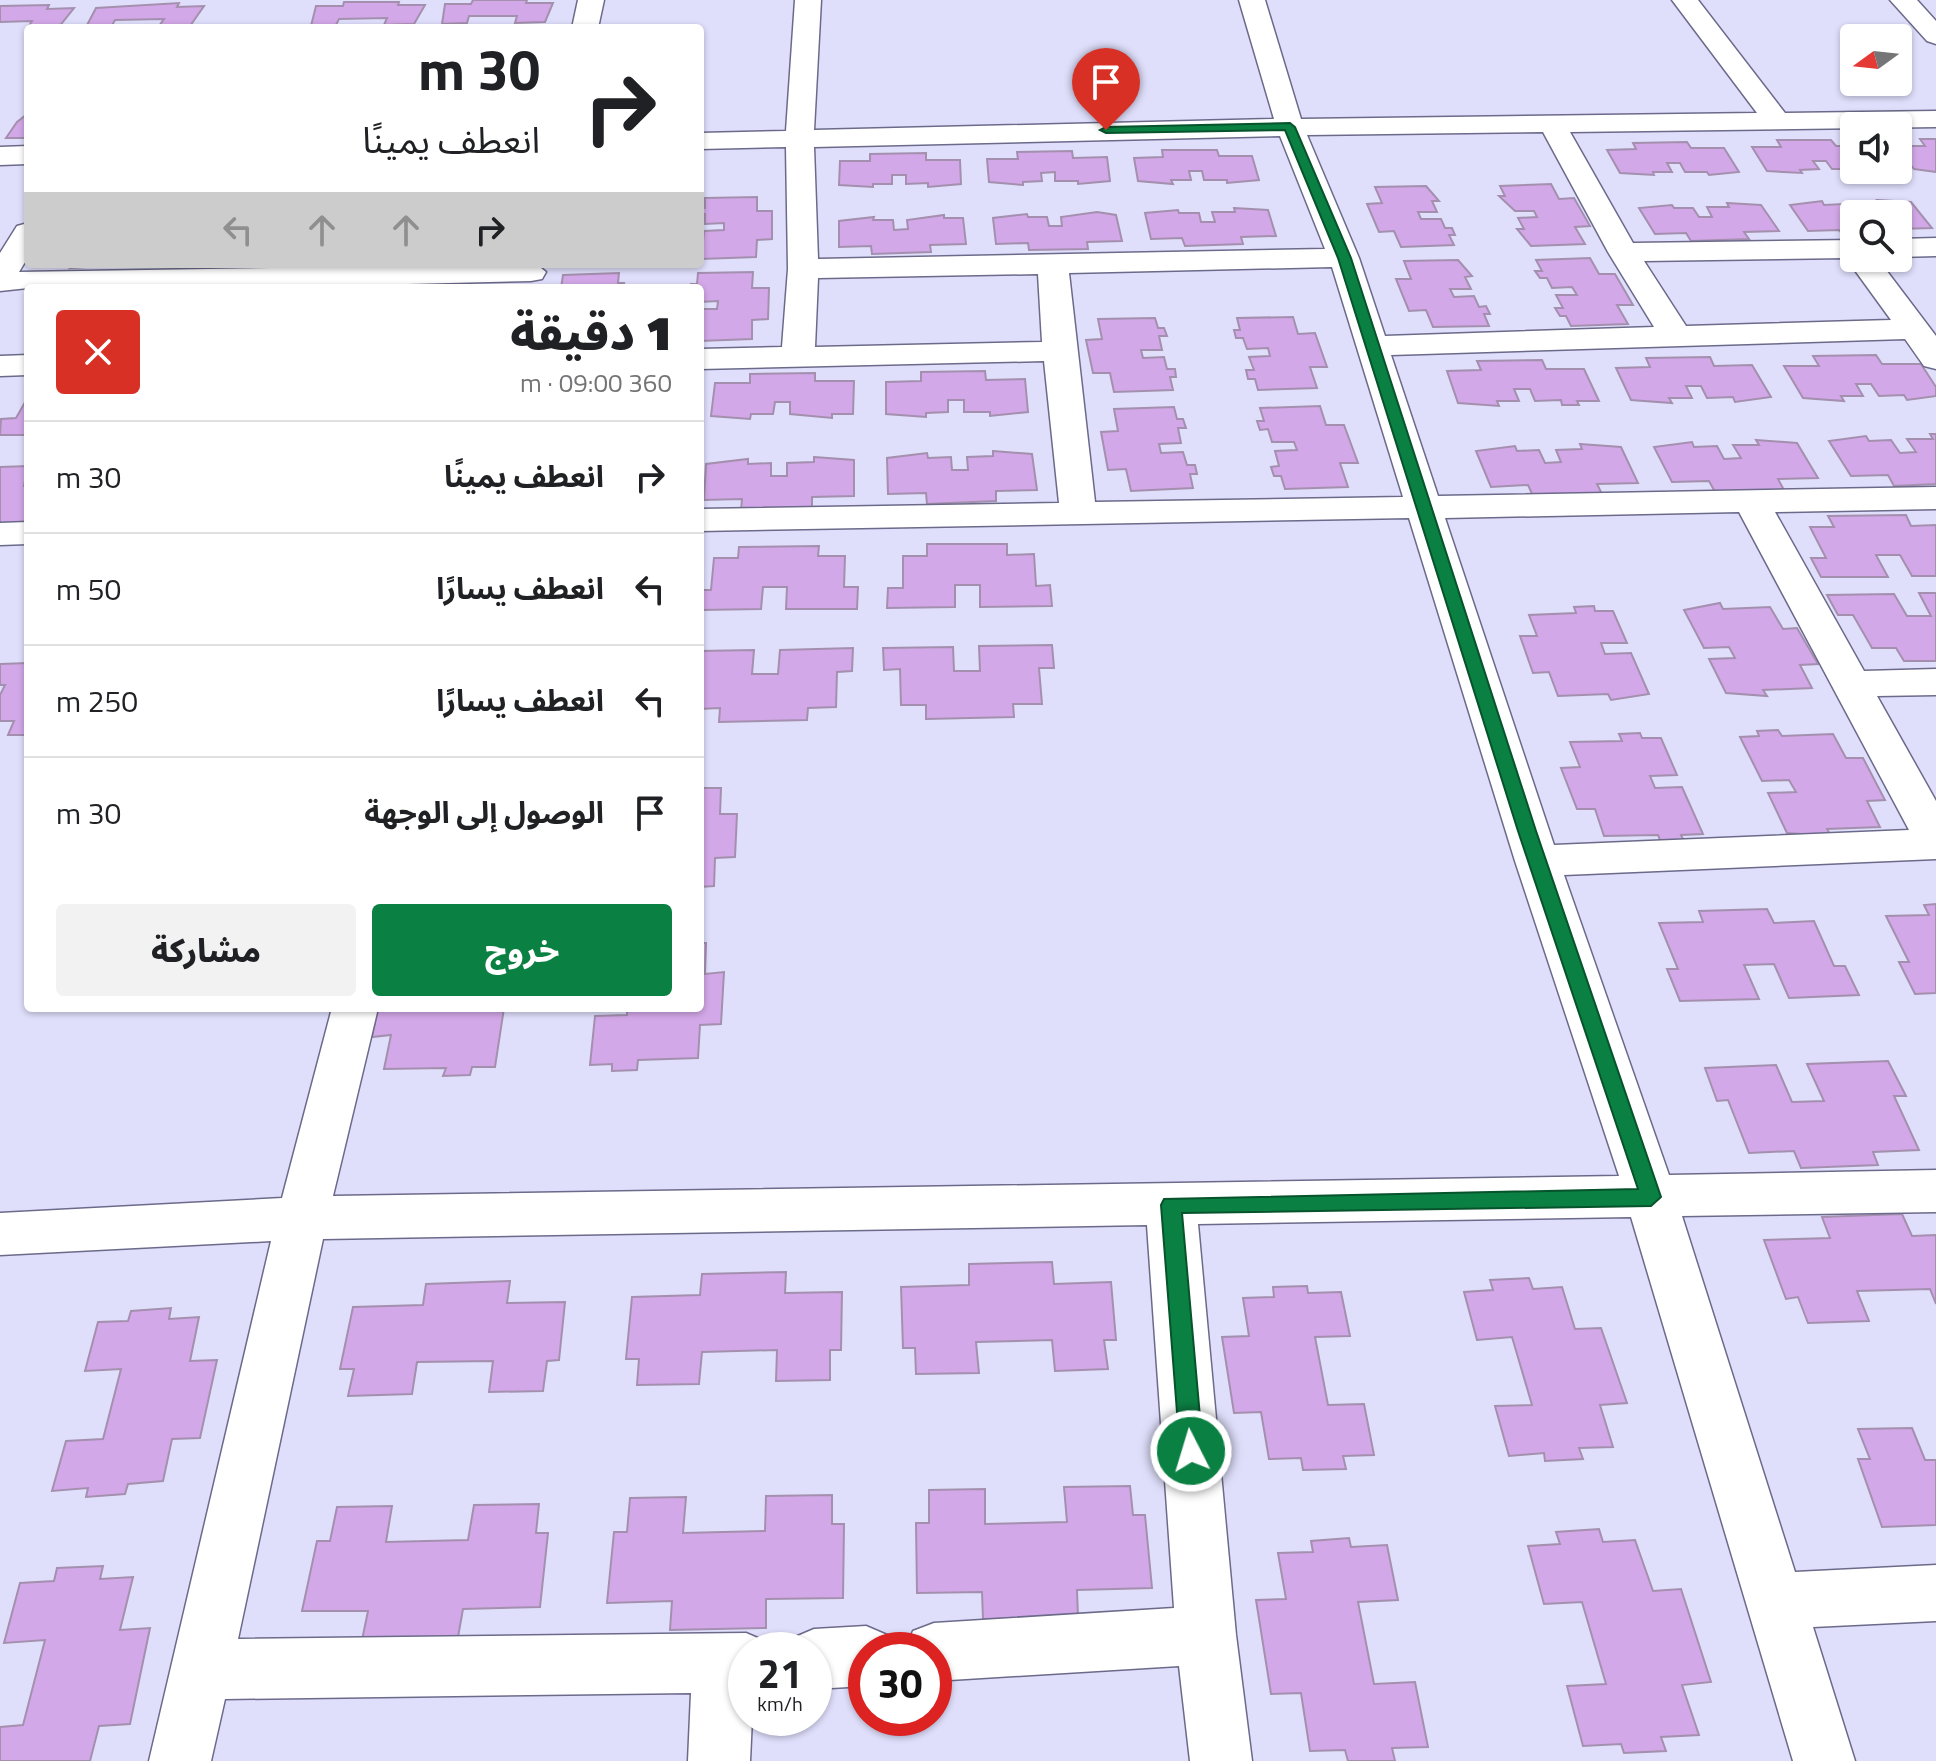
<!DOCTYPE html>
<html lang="ar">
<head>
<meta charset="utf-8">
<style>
	:root { --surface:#fff; --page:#f2f2f2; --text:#202124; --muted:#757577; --line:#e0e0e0; --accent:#0b8043 }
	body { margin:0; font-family:"Titillium Web","Noto Sans Arabic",sans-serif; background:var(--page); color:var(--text); direction:rtl; height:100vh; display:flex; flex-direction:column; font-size:30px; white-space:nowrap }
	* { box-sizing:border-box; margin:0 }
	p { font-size:26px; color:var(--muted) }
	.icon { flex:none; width:44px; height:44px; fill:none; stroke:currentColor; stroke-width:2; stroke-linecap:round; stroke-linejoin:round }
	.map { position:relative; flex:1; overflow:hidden; direction:ltr }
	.details { position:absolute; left:24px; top:284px; width:680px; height:728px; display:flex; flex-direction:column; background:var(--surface); border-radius:8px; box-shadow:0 2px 6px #0004; direction:rtl }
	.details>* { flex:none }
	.hud { position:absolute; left:24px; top:24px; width:680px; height:244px; border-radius:8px; box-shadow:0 2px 6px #0004; direction:rtl; background:#fff; color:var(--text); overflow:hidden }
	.needle { width:52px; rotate:255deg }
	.fabs { position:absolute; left:1840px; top:24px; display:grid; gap:16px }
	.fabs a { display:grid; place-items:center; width:72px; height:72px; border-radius:8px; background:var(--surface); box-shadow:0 2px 6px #0004; font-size:40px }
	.speed { position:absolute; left:728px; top:1632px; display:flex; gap:16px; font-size:40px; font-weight:700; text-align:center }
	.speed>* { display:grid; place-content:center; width:104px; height:104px; border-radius:50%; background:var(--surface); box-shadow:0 2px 6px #0004; line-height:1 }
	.speed small { font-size:20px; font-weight:400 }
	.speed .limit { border:12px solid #d22; background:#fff; color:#111 }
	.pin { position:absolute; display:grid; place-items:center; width:68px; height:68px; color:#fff; margin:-82px -34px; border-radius:50% 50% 50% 0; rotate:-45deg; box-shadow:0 0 8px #0007 }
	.pin .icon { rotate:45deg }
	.me { position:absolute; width:88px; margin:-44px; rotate:355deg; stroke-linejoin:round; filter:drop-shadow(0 0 6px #0008) }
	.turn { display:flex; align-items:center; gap:28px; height:168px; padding:0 32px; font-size:36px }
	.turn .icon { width:104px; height:104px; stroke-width:2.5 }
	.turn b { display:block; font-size:56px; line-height:68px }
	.lanes { display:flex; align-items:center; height:76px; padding:0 32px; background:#0003; justify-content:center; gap:40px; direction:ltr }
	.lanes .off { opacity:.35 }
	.round { display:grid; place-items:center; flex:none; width:84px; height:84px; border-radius:8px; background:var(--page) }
	.head { display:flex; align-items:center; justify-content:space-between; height:136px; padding:0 32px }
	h1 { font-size:48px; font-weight:800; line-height:60px }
	.button { display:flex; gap:16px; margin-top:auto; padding:16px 32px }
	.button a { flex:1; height:92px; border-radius:8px; background:var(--accent); color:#fff; font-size:32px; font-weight:800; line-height:92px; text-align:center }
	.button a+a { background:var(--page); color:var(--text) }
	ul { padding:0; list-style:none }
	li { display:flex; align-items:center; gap:24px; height:112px; padding:0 32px; border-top:2px solid var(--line) }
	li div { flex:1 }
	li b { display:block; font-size:30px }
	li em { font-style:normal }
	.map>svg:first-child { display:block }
	.building { fill:#d3a8e8; stroke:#a490ae; stroke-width:2 }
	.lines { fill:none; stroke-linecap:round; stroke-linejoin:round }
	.minor-casing { stroke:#6b6a8a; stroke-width:3 }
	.minor { fill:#fff; fill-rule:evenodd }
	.route { fill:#0b8043; stroke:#07532c; stroke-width:2 }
</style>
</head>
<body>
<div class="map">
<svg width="1936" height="1761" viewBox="0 0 1936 1761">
	<rect width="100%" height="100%" fill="#dfdffc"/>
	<g class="building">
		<polygon points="473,0 527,0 526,3 553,3 545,22 515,23 517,16 469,16 467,23 442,24 445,4 471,4"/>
		<polygon points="344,2 399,2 398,5 425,5 414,24 384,25 387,18 339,19 336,25 311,26 316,6 343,6"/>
		<polygon points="179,3 177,7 204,6 190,26 159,26 164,19 115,20 111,27 86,27 96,8"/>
		<polygon points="49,5 47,9 74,8 58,28 27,29 32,21 0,22 0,6"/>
		<polygon points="26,115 28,138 6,138 17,122"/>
		<polygon points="1920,139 1936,139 1936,172 1914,169 1898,149 1898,146 1925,146"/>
		<polygon points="1777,140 1831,140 1836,146 1854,146 1854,169 1832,169 1826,161 1813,161 1819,169 1800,170 1802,173 1767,171 1752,147 1781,147"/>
		<polygon points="1687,142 1691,148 1724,148 1739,172 1709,175 1707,172 1685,172 1680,163 1667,163 1672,172 1653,172 1654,175 1620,173 1607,150 1636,149 1633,143"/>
		<polygon points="1162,150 1217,150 1219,156 1252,156 1259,180 1227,183 1227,180 1204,180 1202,171 1189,171 1191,180 1171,180 1173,184 1138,181 1134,158 1163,157"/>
		<polygon points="1072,151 1073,158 1107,157 1110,181 1078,184 1078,181 1055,181 1055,172 1041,173 1042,181 1023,182 1023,185 989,182 987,159 1018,159 1017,152"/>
		<polygon points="926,153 926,160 960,160 961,184 928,187 928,183 906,184 906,175 892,175 892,184 873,184 873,187 839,185 840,161 870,161 870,154"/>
		<polygon points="1551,184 1559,199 1574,198 1590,226 1575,227 1585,244 1531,246 1517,229 1524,229 1518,218 1537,217 1534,211 1515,211 1499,196 1505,196 1500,186"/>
		<polygon points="1426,186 1439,201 1432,201 1437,212 1418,212 1421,219 1441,219 1445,228 1452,228 1455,235 1449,235 1454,245 1401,247 1394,231 1379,232 1367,204 1382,203 1375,187"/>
		<polygon points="757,197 757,211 772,211 772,239 757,240 756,257 701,259 700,242 703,242 704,231 724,230 724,223 705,224 705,214 700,215 700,208 705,208 705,198"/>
		<polygon points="1877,200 1911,202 1932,228 1898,229 1898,214 1854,214 1854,237 1845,237 1839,230 1808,231 1790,205 1822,201 1824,205 1844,204 1850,214 1864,213 1857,204 1879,204"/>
		<polygon points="1727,203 1761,205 1779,231 1744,232 1749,239 1691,241 1686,233 1655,234 1639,208 1672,205 1674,208 1693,208 1699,217 1712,217 1707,207 1729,207"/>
		<polygon points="1234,208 1268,210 1276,236 1241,237 1243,244 1185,246 1182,238 1151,239 1145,213 1178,210 1179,213 1199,213 1201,222 1215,222 1212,212 1235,212"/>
		<polygon points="1097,212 1116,215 1122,241 1087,242 1088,249 1029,250 1028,243 996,244 993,218 1027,214 1028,217 1047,217 1049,226 1062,226 1061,217"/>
		<polygon points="944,215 944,218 963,218 966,244 930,245 931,252 872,254 871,246 839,247 839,221 874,217 873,220 893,220 894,230 908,229 907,220"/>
		<polygon points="1590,258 1599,274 1615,274 1633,305 1617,305 1628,324 1571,326 1566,316 1560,316 1555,308 1563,308 1556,295 1577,295 1572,287 1552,288 1547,278 1540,278 1535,271 1542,271 1536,260"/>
		<polygon points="1458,260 1472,276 1465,277 1471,289 1450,289 1454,297 1474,296 1479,307 1486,306 1490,314 1484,314 1489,326 1433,327 1426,310 1409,311 1396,279 1411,279 1404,261"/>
		<polygon points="73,264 133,264 70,268"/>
		<polygon points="753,272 752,288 769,288 768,319 752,320 752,339 700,341 700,309 717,309 718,301 700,302 700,288 691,288 691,284 697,284 698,273"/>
		<polygon points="619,273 618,283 624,283 623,288 561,288 563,275"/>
		<polygon points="1293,317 1298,334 1315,333 1327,367 1310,367 1317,388 1258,390 1255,379 1248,379 1246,370 1254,370 1249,357 1270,356 1268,348 1247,349 1243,338 1236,338 1234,330 1240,330 1237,318"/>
		<polygon points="1155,318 1158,328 1164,328 1167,336 1159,336 1162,350 1141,350 1143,358 1164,357 1167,369 1175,369 1176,377 1170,377 1173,390 1114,392 1110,373 1093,373 1086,340 1102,339 1098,319"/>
		<polygon points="1876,355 1882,364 1921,364 1936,387 1936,396 1907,400 1904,395 1879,396 1871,384 1856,384 1863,396 1841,396 1844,401 1803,398 1784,366 1819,366 1813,356"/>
		<polygon points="1710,357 1714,366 1752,365 1771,397 1735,402 1733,397 1707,398 1701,386 1686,386 1692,398 1669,398 1672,403 1631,400 1616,368 1650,367 1646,358"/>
		<polygon points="1542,360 1546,369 1584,369 1599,401 1577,401 1579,405 1562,405 1561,400 1535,401 1530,389 1514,389 1519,401 1497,401 1499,406 1458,403 1447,371 1481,370 1477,361"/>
		<polygon points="985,371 986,380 1025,379 1028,412 990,416 990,412 964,412 964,400 948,400 948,412 926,413 926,417 886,414 886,382 921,381 921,372"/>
		<polygon points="815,373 815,381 854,381 853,414 832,414 832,418 790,414 790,402 775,402 773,414 751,414 750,419 711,416 715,383 750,383 750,374"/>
		<polygon points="28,397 28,435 0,435 1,419 16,418"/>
		<polygon points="1320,406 1326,425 1344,425 1358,463 1340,463 1348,487 1285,489 1281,476 1274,476 1271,467 1279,466 1275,451 1297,450 1294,442 1272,442 1268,429 1260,430 1257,421 1264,421 1260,408"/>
		<polygon points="1174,407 1177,419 1183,419 1186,428 1178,428 1181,443 1159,444 1161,453 1183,452 1187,465 1195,465 1197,474 1190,474 1193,488 1131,491 1126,469 1108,470 1101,432 1118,431 1114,409"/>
		<polygon points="1930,434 1936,434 1936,484 1894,486 1888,475 1851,476 1829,441 1866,436 1869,441 1891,440 1900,453 1916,452 1907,439 1933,439"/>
		<polygon points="1756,440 1797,443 1818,478 1778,479 1784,490 1715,492 1709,481 1672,482 1654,447 1692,442 1694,447 1717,446 1724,459 1741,458 1733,445 1759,445"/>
		<polygon points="1580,444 1621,447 1638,483 1597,484 1602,494 1533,496 1528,485 1491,487 1476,451 1515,446 1517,451 1539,450 1545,463 1561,462 1556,450 1582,449"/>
		<polygon points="993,451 1032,454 1037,490 996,491 996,501 927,504 926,493 888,494 887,458 927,453 928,458 951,457 952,470 968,470 967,457 993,456"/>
		<polygon points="814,457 854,460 854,496 812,497 812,508 741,510 742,499 704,500 706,464 748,459 748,464 771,463 771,476 787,476 787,463 814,462"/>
		<polygon points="28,466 24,486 28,486 28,524 0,524 0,467"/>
		<polygon points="1906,515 1911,526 1936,525 1936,576 1912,576 1900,555 1876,555 1888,577 1821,577 1811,558 1826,558 1810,527 1834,527 1828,516"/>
		<polygon points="927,544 1007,544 1007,555 1034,554 1036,586 1050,585 1052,606 980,607 980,585 955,585 955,607 887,608 888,588 903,588 903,556 927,556"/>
		<polygon points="819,546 818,556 845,556 844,587 858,587 857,609 786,609 787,587 763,587 761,609 700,610 700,590 711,590 714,558 738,558 739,547"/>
		<polygon points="1919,593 1936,593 1936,661 1904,661 1896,648 1872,648 1853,615 1838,615 1827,595 1894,594 1907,616 1931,616"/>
		<polygon points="1720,603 1723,609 1770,607 1783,629 1797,628 1818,664 1800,665 1812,688 1763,690 1767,696 1726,693 1709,659 1735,658 1729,647 1704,648 1684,610"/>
		<polygon points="1594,606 1595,611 1613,611 1627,643 1601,643 1605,654 1631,653 1649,694 1611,700 1608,694 1558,696 1549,672 1533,673 1520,636 1537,636 1529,615 1576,613 1574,607"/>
		<polygon points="1052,645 1054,668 1039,668 1042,704 1013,704 1014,717 926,719 926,705 901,705 900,669 884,670 883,648 953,647 954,671 980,671 979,646"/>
		<polygon points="853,648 852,671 837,672 836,707 808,708 807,720 719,722 720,708 700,709 700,651 754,650 752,674 778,674 780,650"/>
		<polygon points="28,663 28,735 8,735 14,721 0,721 0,695 5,685 0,685 0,664"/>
		<polygon points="1778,730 1782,736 1833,734 1846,758 1863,758 1885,800 1867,801 1880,827 1827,829 1831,836 1787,833 1768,793 1796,792 1789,780 1762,781 1740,737 1759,736 1757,731"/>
		<polygon points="1640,733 1642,738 1661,738 1677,775 1650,776 1655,788 1682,787 1703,834 1681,835 1684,841 1661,842 1658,835 1604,836 1595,809 1577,809 1561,768 1580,767 1570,742 1622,741 1619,734"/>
		<polygon points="700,788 721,788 720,814 737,814 735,857 715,858 714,886 700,887"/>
		<polygon points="1936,904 1936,993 1915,994 1899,962 1909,962 1886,916 1929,915 1924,905"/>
		<polygon points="1767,909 1774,923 1814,921 1834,966 1845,966 1859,995 1789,998 1774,964 1744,965 1759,999 1680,1001 1667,969 1678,969 1659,923 1703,922 1699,911"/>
		<polygon points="700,943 706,943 705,974 724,972 721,1024 700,1025 698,1058 638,1060 637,1070 612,1071 612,1064 590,1065 595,1016 627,1015 627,1008 700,1008"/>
		<polygon points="378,1008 504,1008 495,1067 472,1067 470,1075 443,1076 446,1068 384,1069 391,1035 372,1037"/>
		<polygon points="1888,1061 1906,1096 1894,1096 1919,1150 1873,1152 1878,1165 1801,1168 1794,1151 1749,1153 1728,1100 1717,1101 1705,1068 1776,1065 1792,1102 1824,1101 1807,1064"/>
		<polygon points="1902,1214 1912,1236 1936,1235 1936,1304 1930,1289 1857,1291 1869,1321 1808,1323 1798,1297 1786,1299 1764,1240 1830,1238 1822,1217"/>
		<polygon points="1052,1262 1054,1284 1111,1282 1116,1340 1104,1340 1108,1369 1055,1371 1052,1340 976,1342 979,1373 916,1374 915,1348 903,1348 901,1287 969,1285 969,1264"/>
		<polygon points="786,1272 785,1293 842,1292 841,1350 830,1350 830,1380 776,1381 777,1350 702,1352 699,1384 637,1385 639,1359 626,1359 632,1297 700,1295 702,1274"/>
		<polygon points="1529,1278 1533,1289 1562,1287 1575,1329 1601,1328 1627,1403 1600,1405 1613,1447 1579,1448 1583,1459 1545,1461 1544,1453 1509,1456 1495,1406 1532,1405 1512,1337 1477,1340 1464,1292 1493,1290 1490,1280"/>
		<polygon points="510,1281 507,1303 565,1302 559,1360 547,1361 543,1391 489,1392 493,1361 417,1362 412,1394 348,1396 354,1369 340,1369 353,1307 423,1305 426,1284"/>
		<polygon points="1307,1286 1308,1293 1341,1292 1350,1336 1315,1337 1328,1405 1364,1404 1374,1455 1343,1456 1346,1469 1303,1470 1301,1458 1269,1459 1261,1412 1234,1413 1222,1337 1249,1336 1243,1298 1274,1297 1273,1287"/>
		<polygon points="171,1308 169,1319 199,1317 190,1361 217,1360 200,1438 172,1439 163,1481 128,1484 125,1494 86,1497 88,1488 52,1491 66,1441 103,1439 121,1369 85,1371 98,1322 128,1321 131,1311"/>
		<polygon points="1912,1428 1925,1460 1936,1460 1936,1525 1882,1527 1858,1459 1870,1459 1858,1429"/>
		<polygon points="1130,1486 1133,1515 1145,1515 1152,1588 1077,1590 1078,1617 983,1619 982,1592 917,1593 916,1523 929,1523 929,1490 985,1489 985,1524 1067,1522 1064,1487"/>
		<polygon points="832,1495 832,1524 844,1524 843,1598 766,1599 766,1628 670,1630 672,1601 607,1603 614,1532 627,1532 630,1498 686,1497 683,1533 765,1531 766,1496"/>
		<polygon points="539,1504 536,1533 548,1533 540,1607 463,1609 458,1637 362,1640 368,1611 302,1611 317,1541 330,1541 337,1507 392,1506 386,1542 468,1540 474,1505"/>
		<polygon points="1599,1529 1603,1542 1635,1540 1653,1591 1681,1589 1711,1682 1682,1685 1699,1735 1661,1737 1666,1751 1624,1753 1621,1744 1583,1746 1567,1686 1606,1684 1582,1602 1544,1604 1528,1546 1560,1544 1556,1532"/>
		<polygon points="1349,1538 1351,1547 1387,1545 1398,1600 1358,1602 1374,1684 1415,1682 1428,1747 1392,1748 1395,1761 1348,1761 1345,1750 1310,1751 1301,1693 1271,1694 1256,1600 1286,1599 1278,1553 1313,1552 1311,1541"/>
		<polygon points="103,1566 100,1579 133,1577 120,1630 150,1628 130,1724 99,1726 90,1761 0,1761 0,1727 23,1725 45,1640 4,1643 20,1583 54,1581 57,1568"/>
	</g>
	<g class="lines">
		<defs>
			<g id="minor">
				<polygon points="578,0 604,0 598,28 572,28"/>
				<path d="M 795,0 L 821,0 L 814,130 L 1274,119 L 1239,0 L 1265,0 L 1301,119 L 1757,113 L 1672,0 L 1698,0 L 1785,113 L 1936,111 L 1936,127 L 1570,132 L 1633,243 L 1854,240 L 1854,258 L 1877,258 L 1936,336 L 1936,369 L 1924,366 L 1905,339 L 1391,355 L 1438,496 L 1936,487 L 1936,509 L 1775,512 L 1864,671 L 1936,669 L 1936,695 L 1877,696 L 1936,801 L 1936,859 L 1564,875 L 1669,1175 L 1936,1170 L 1936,1212 L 1682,1216 L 1795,1572 L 1936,1565 L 1936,1621 L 1813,1627 L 1855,1761 L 1793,1761 L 1631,1217 L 1198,1224 L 1236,1635 L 1252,1761 L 1190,1761 L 1179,1666 L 934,1681 L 934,1650 L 905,1650 L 913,1631 L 934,1623 L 1174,1608 L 1147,1225 L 323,1239 L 238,1639 L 746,1633 L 767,1642 L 771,1650 L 746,1650 L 746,1718 L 752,1718 L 750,1761 L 688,1761 L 691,1693 L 225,1699 L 211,1761 L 149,1761 L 271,1241 L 0,1255 L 0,1213 L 282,1198 L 332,1008 L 378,1008 L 333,1196 L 1619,1176 L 1515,861 L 1409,518 L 700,531 L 700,509 L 1059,503 L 1044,361 L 700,369 L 700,349 L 782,347 L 788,269 L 786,147 L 700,149 L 700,133 L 786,131 ZM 1543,132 L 1608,252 L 1654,327 L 1385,336 L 1359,258 L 1307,135 ZM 1280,136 L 1325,249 L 818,259 L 814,147 ZM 1846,258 L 1891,320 L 1686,326 L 1644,261 ZM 1332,267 L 1403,497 L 1095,502 L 1069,273 ZM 1038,274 L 1042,342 L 815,347 L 818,278 ZM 1739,512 L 1909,830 L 1554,845 L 1445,518 Z"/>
				<polygon points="1890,0 1917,0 1936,21 1936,44 1927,41"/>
				<polygon points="28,146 28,164 0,165 0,147"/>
				<polygon points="28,223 28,257 19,272 536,264 546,272 542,279 531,281 245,288 28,288 0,291 0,253 17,226"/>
				<polygon points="1936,238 1936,256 1898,257 1898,239"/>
				<polygon points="28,355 28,375 0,376 0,356"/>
				<polygon points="28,522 28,544 0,545 0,523"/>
				<polygon points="866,1626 887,1635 894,1650 866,1650 866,1686 814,1689 814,1650 787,1650 793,1638 814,1629"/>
			</g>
		</defs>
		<use href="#minor" class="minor-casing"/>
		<use href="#minor" class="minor"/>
	</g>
	<polygon class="route" points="1290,123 1295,127 1351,258 1536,831 1661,1197 1651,1206 1182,1213 1203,1451 1199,1458 1191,1461 1183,1458 1180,1451 1161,1205 1164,1199 1638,1189 1518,831 1338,258 1285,130 1106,133 1100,130 1106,127"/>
</svg>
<div class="fabs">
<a><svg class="needle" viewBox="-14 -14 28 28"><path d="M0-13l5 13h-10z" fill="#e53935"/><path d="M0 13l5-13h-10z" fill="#757577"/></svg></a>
<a><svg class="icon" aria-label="sound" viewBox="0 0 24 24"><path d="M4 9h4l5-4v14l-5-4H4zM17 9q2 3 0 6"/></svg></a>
<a><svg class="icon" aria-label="search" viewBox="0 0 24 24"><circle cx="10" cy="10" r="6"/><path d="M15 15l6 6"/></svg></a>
</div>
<div class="speed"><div>21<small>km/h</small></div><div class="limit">30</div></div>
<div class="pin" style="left:1106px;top:130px;background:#d93025"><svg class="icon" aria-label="arrive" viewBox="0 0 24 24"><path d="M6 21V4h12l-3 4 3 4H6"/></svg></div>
<svg class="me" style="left:1191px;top:1451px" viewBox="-20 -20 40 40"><circle r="17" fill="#0b8043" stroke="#fff" stroke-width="3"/><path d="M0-11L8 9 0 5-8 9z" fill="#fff"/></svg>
<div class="hud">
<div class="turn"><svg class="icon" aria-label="right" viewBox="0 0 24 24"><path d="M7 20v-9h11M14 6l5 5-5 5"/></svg><div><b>30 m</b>انعطف يمينًا</div></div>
<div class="lanes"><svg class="icon off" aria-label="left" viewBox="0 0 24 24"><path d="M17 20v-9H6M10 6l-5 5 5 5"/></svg><svg class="icon off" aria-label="ahead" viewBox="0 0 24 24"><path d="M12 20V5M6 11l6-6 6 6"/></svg><svg class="icon off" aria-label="ahead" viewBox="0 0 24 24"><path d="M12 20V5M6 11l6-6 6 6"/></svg><svg class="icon" aria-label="right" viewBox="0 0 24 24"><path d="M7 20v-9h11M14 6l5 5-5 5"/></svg></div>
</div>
<section class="details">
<div class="head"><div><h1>1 دقيقة</h1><p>360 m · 09:00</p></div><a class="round" style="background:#d93025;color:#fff"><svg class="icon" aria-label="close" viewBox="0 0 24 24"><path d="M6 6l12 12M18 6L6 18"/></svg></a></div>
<ul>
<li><svg class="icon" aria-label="right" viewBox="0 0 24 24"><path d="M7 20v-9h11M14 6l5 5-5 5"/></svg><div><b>انعطف يمينًا</b></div><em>30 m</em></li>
<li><svg class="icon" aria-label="left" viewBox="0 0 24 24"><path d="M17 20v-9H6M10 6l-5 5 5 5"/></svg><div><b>انعطف يسارًا</b></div><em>50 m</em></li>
<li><svg class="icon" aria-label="left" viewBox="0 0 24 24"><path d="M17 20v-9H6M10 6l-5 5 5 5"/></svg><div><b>انعطف يسارًا</b></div><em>250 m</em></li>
<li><svg class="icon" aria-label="arrive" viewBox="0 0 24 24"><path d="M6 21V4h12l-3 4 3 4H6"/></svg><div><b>الوصول إلى الوجهة</b></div><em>30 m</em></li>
</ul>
<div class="button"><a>خروج</a><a>مشاركة</a></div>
</section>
</div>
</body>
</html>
